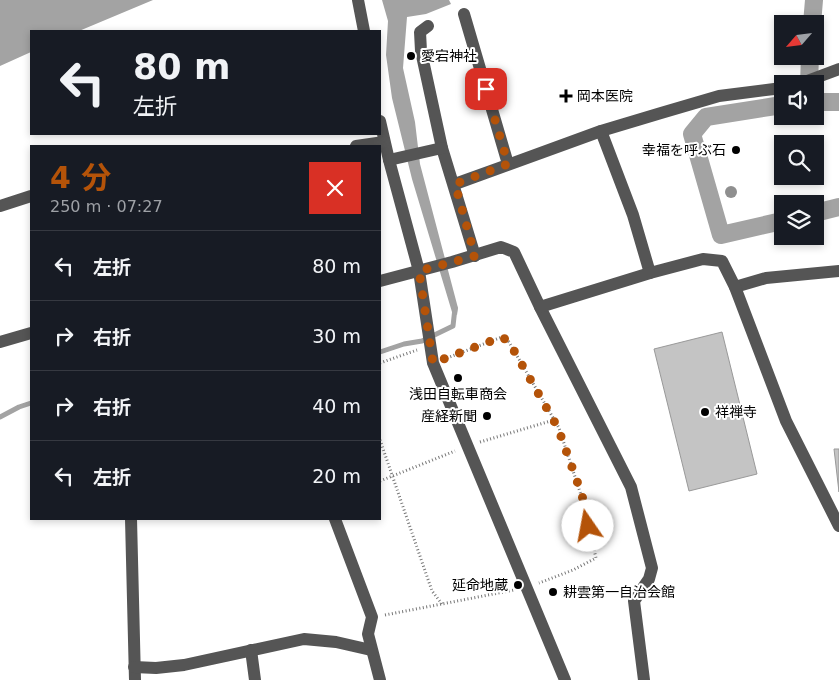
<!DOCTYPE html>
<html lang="ja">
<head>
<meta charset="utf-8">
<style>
	:root { --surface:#171b24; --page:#242831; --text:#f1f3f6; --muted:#9ea1a6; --line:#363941; --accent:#b45309 }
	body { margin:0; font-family:"DejaVu Sans","Noto Sans JP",sans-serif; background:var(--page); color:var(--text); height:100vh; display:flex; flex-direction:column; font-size:19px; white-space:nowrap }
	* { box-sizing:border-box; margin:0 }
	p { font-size:16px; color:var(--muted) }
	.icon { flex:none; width:28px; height:28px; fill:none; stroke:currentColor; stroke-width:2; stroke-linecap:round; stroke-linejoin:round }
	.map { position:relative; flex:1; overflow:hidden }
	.side { position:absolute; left:30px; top:145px; width:351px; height:375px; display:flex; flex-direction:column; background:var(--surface); border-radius:0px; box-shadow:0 2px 8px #0003 }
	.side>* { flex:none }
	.top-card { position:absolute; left:30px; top:30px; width:351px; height:105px; border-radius:0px; box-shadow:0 2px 8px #0003; background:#171b24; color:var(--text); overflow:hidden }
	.needle { width:32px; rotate:242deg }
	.buttons { position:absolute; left:774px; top:15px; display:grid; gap:10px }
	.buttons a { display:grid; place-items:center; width:50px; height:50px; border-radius:0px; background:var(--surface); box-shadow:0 2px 8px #0003; font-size:25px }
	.pin { position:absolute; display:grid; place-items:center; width:42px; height:42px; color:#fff; margin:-21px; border-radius:10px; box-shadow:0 2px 8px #0006 }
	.me { position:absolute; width:55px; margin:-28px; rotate:348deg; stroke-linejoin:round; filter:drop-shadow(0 0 4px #0008) }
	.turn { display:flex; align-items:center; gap:18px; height:105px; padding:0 20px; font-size:22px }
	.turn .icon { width:65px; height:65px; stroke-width:2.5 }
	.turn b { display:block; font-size:35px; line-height:42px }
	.round { display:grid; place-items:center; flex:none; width:52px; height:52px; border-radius:0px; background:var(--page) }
	.headline { display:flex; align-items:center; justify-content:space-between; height:85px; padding:0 20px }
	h1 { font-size:30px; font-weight:700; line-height:38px; color:var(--accent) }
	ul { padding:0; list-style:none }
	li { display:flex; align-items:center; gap:15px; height:70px; padding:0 20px; border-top:1px solid var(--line) }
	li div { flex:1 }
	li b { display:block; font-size:19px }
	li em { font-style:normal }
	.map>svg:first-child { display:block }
	.water { fill:#a3a3a3 }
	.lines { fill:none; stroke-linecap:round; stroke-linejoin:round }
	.stream { stroke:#a3a3a3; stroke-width:5 }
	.canal { stroke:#a3a3a3; stroke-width:18 }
	.building { fill:#c4c4c4; stroke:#999 }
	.path { stroke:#777; stroke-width:3; stroke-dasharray:1 2.5; stroke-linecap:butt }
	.minor { stroke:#555; stroke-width:12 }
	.tree { fill:#8f8f8f }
	.route { stroke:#b45309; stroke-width:9; stroke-dasharray:0 16.2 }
	.poi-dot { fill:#000; stroke:#fff; stroke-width:2 }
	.labels { text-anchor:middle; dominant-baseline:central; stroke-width:4; stroke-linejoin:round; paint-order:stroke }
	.poi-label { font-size:14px; fill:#000; stroke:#fff; text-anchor:start }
</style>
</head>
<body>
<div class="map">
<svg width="839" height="680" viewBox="0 0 839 680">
	<rect width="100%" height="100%" fill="#fff"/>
	<g class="water">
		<polygon points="0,0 153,0 79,31 31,31 31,52 0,66"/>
		<polygon points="382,0 449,0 451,4 426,14 407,17 403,68 415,122 420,164 458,308 457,315 452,312 412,179 392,98 386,55 388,21"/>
	</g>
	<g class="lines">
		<g class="stream">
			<polyline points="380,352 404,344 422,341 453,326 455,308"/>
			<polyline points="0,417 19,407 31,403"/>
		</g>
		<g class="canal">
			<polyline points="812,24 814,0"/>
			<polyline points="809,84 810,56"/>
			<polyline points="815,102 839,102"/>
			<polyline points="782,105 706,117 692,134 721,235 782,221"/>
			<polyline points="815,213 839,207"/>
		</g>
	</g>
	<g class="building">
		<polygon points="722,332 757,474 689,491 654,349"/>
		<polygon points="834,449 839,449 839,492"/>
	</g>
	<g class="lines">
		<g class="path">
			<polyline points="447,358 502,337 509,342 559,428 581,495 596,558 573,570 539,583"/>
			<polyline points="380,363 417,350"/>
			<polyline points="380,440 432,591 442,604"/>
			<polyline points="480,442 554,420"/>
			<polyline points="380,481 455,451"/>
			<polyline points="385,615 514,590"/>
		</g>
		<g class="minor">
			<polyline points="358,0 364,31"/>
			<polyline points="464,14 508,164"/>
			<polyline points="428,26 420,32 421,51 442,148 475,256"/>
			<polyline points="799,84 839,69"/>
			<polyline points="380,121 389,160 419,271 433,363 565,680"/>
			<polyline points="601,131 633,215 650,273"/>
			<polyline points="356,146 384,142"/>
			<polyline points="389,160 442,148"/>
			<polyline points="455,184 601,131 661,113 719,96 782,88"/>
			<polyline points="0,206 31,196"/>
			<polyline points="380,281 452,262 501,247 514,252 540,307 631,487 652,568 649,579 634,601 644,680"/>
			<polyline points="735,287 766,278 839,271"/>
			<polyline points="540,307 650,273 703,259 722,261 735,287 786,421 839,526"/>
			<polyline points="0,342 31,333"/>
			<polyline points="131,519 135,680"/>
			<polyline points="335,519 372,617 368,634 380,680"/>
			<polyline points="251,650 255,680"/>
			<polyline points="134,667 156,668 184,665 304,639 336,642 371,650"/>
		</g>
	</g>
	<circle class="tree" cx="731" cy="192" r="6"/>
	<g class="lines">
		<polyline class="route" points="486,89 508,164 455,184 475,256 419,271 433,363 502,337 509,342 558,428 582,495 588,526"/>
	</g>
	<g class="poi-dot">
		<circle cx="411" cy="56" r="5"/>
		<path d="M563.5 88.5h5v5h5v5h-5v5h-5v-5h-5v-5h5z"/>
		<circle cx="736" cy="150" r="5"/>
		<circle cx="458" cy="378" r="5"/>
		<circle cx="705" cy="412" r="5"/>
		<circle cx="487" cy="416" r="5"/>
		<circle cx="518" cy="585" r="5"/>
		<circle cx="553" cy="592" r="5"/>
	</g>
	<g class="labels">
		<g class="poi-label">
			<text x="421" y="56">愛宕神社</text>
			<text x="577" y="96">岡本医院</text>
			<text x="726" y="150" text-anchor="end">幸福を呼ぶ石</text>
			<text x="458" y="394" text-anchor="middle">浅田自転車商会</text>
			<text x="715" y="412">祥禅寺</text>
			<text x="477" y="416" text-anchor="end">産経新聞</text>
			<text x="508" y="585" text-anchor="end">延命地蔵</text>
			<text x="563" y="592">耕雲第一自治会館</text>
		</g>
	</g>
</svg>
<div class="buttons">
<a><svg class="needle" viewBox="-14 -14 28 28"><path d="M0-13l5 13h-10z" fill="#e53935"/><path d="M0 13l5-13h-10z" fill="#9ea1a6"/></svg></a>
<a><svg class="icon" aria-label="sound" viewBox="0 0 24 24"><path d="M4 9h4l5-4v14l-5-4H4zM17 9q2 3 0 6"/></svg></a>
<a><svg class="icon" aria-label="search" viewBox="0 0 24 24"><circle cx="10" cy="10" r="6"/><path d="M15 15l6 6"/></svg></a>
<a><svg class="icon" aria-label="layers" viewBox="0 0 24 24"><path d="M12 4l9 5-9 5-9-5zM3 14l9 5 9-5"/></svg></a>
</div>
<div class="pin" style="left:486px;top:89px;background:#d93025"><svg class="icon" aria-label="arrive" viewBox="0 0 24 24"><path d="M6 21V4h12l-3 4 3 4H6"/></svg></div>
<svg class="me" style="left:588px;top:526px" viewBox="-20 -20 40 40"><circle r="19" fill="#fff"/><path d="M0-13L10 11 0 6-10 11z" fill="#b45309"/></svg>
<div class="top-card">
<div class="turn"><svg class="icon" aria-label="left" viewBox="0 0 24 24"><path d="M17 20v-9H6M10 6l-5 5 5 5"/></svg><div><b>80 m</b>左折</div></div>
</div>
<section class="side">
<div class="headline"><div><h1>4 分</h1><p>250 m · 07:27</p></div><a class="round" style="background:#d93025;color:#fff"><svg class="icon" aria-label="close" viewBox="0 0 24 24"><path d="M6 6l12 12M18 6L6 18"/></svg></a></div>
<ul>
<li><svg class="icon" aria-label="left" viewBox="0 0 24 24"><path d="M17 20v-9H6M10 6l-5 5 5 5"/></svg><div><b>左折</b></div><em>80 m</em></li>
<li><svg class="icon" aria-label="right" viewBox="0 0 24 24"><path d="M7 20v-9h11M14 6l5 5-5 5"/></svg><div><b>右折</b></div><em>30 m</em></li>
<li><svg class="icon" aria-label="right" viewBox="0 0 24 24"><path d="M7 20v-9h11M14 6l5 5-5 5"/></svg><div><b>右折</b></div><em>40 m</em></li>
<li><svg class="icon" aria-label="left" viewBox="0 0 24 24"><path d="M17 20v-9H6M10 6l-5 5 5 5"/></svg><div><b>左折</b></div><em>20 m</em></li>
</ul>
</section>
</div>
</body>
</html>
